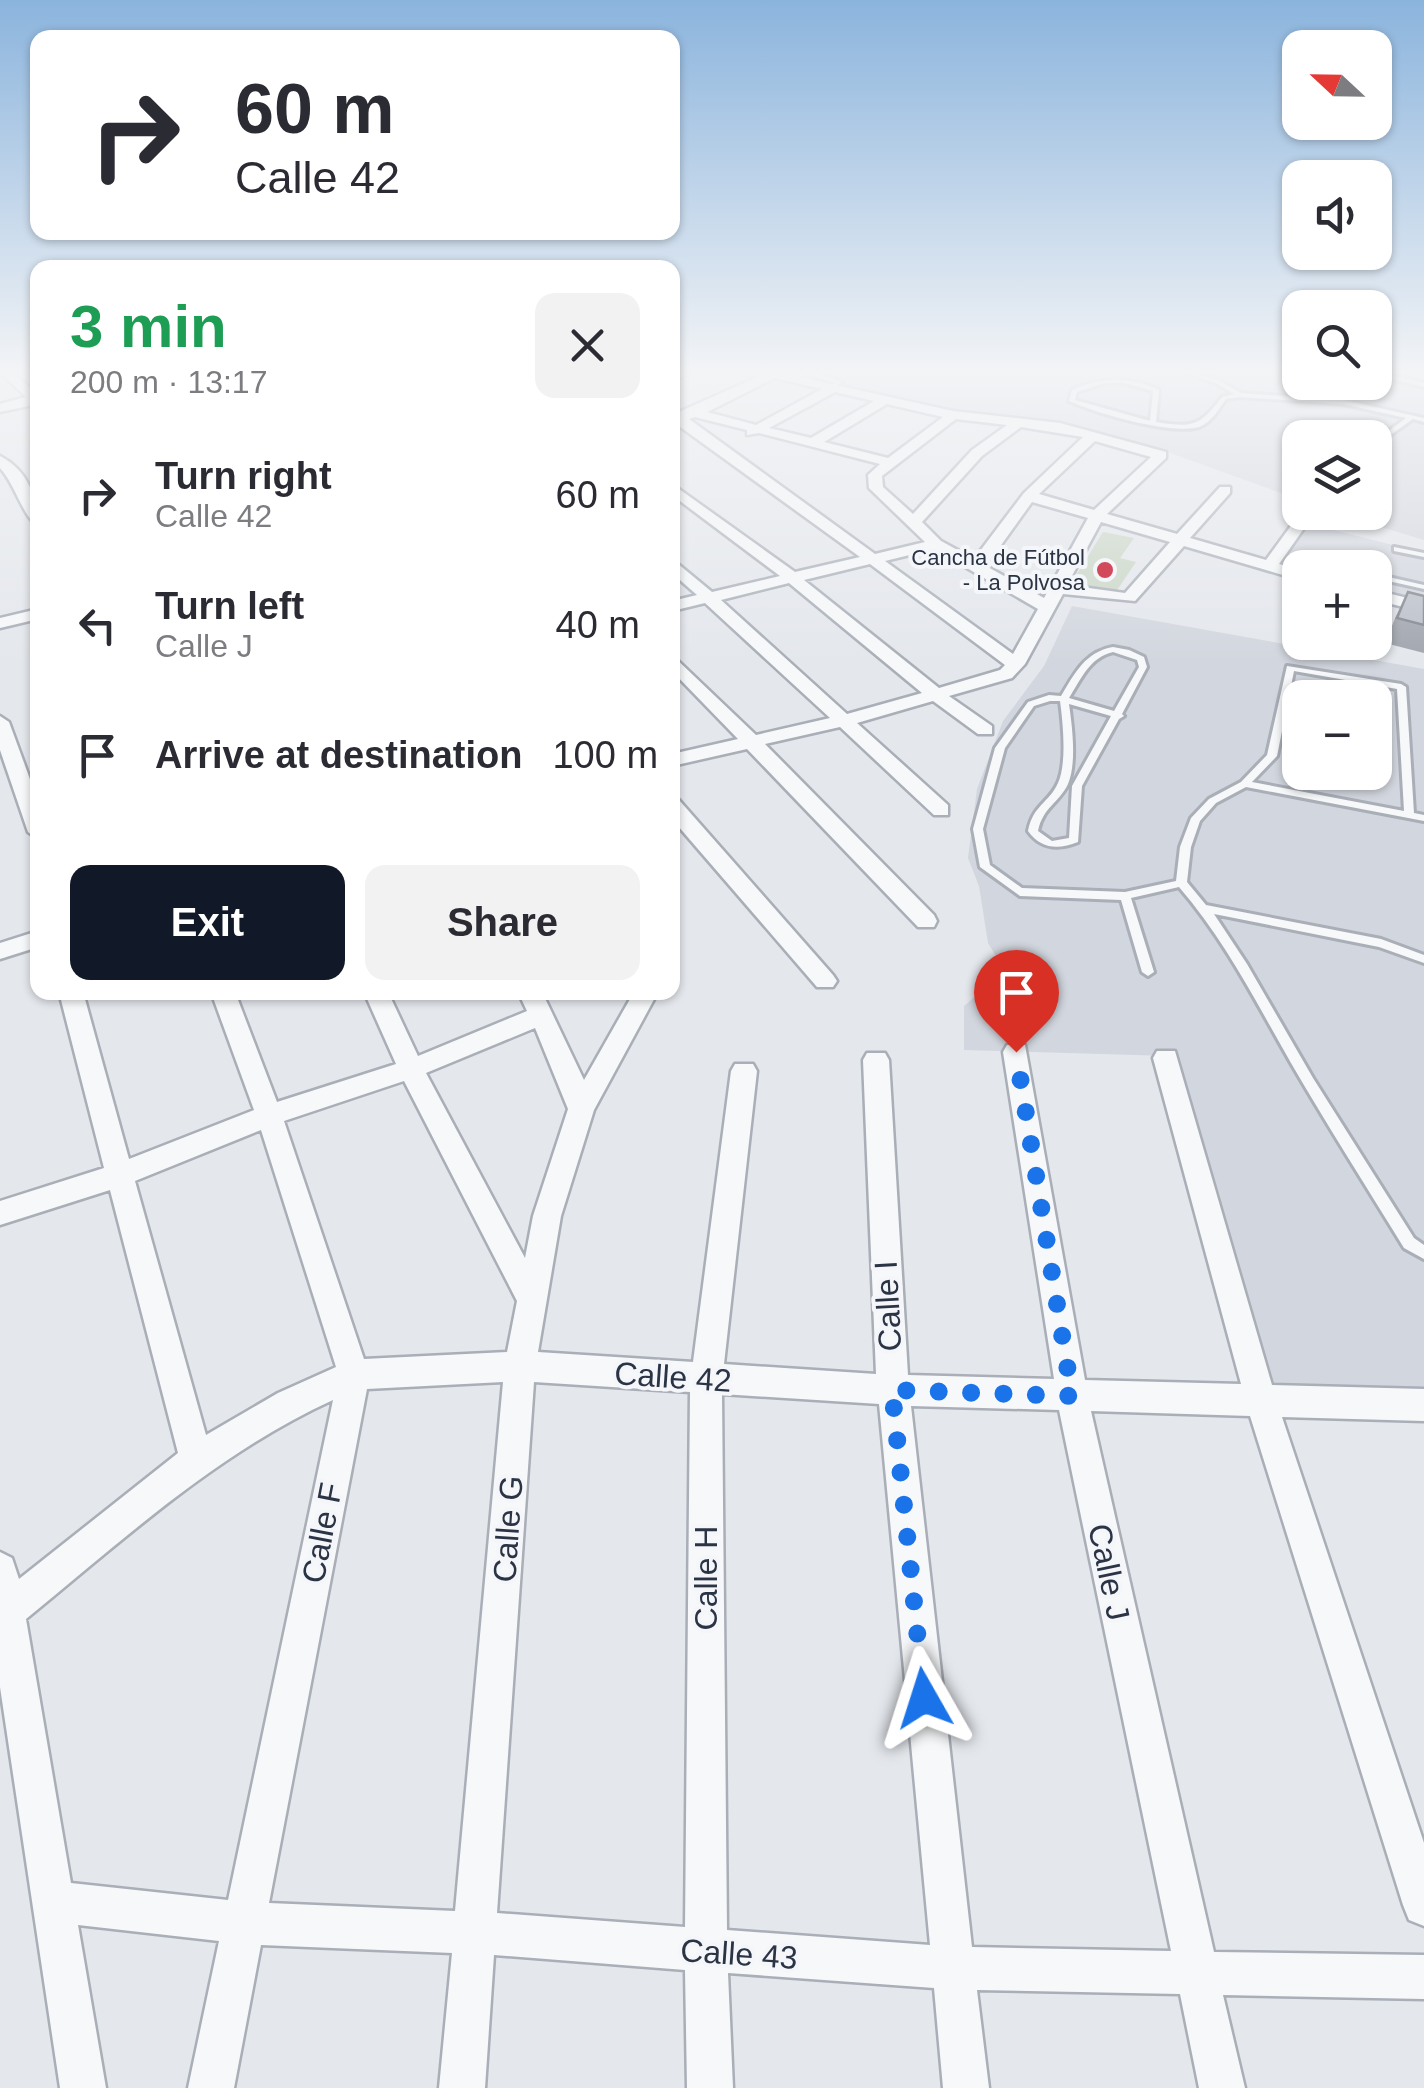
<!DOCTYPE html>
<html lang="en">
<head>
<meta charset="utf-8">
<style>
	:root { --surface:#fff; --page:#f2f2f3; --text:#2b2b33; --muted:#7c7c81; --accent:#111827 }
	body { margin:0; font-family:Helvetica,sans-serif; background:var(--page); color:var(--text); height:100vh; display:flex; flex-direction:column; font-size:38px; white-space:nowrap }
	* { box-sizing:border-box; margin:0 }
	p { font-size:32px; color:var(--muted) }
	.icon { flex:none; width:55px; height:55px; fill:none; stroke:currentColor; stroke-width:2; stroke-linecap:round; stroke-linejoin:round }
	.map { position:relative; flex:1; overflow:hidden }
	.details { position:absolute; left:30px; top:260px; width:650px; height:740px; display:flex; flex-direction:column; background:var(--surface); border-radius:20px; box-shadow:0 2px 8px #0004 }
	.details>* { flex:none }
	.hud { position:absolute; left:30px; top:30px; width:650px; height:210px; border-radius:20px; box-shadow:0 2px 8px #0004; background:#fff; color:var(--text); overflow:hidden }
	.needle { width:65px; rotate:292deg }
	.fabs { position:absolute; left:1282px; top:30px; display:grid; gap:20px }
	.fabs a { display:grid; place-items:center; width:110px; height:110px; border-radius:20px; background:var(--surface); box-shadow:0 2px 8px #0004; font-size:50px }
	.pin { position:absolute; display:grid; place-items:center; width:85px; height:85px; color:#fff; margin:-102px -42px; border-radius:50% 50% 50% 0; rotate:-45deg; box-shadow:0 0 10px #0007 }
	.pin .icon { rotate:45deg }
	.me { position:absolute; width:110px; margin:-55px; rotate:354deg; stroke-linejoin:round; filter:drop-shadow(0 0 8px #0008) }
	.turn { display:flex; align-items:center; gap:35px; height:210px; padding:0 40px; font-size:45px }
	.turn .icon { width:130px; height:130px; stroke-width:2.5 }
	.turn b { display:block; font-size:70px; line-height:85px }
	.round { display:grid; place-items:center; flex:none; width:105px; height:105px; border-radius:20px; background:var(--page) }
	.summary { display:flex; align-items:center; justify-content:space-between; height:170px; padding:0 40px }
	h1 { font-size:60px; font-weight:700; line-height:75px; color:#1e9e55 }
	.action { display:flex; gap:20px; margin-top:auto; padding:20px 40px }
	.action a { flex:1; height:115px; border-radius:20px; background:var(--accent); color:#fff; font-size:40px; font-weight:700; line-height:115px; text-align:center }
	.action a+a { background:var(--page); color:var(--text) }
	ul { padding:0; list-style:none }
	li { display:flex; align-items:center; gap:30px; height:130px; padding:0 40px }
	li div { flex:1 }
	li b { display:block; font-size:38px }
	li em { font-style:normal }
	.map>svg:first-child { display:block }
	.built { fill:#d2d6de; fill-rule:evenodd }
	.green { fill:#c9d6c5 }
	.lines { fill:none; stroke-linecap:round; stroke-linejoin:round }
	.service-casing { stroke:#a9aeb7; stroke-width:6 }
	.minor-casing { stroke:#a9aeb7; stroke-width:5 }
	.service { fill:#f7f8fa; fill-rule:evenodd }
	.minor { fill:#f7f8fa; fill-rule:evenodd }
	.wall { fill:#a1a5ae }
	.building { fill:#bbc0ca; stroke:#83868d; stroke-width:2.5 }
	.route { stroke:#1a73e8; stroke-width:18; stroke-dasharray:0 32.4 }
	.poi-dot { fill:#d1495b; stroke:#f4f6f9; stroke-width:4 }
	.labels { text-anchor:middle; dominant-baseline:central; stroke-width:8; stroke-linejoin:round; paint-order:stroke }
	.far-poi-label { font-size:22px; fill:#2b3445; stroke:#f4f6f9; text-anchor:end }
	.near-street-label { font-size:32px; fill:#2b3445; stroke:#f4f6f9 }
</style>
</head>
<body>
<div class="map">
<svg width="1424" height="2088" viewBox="0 0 1424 2088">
	<rect width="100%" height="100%" fill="#e4e7ec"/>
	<g class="built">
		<polygon points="847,372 1300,372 1300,382 1375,382 1375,372 1413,372 1409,383 1424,385 1424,540 1335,513 1375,512 1375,438 1300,438 1300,500 1162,450 842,388"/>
		<polygon points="1310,524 1424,553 1424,600 1375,587 1375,568 1300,568 1281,563"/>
		<path d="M 1072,606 L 1424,669 L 1424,1395 L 1266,1390 L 1169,1056 L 964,1050 L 964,1006 L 1005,971 L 988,943 L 979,886 L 968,858 L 977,789 L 1003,721 L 1044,666 ZM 1300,698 L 1375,698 L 1375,772 L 1300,772 Z"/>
	</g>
	<polygon class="green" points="1103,532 1134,538 1120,558 1136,562 1113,596 1069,587"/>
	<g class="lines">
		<defs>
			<g id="service">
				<polygon points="813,372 842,382 831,391 828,389 835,383 811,375 772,377 769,375 772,373"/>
				<path d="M 1183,372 L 1191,372 L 1220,381 L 1241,393 L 1343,400 L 1424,418 L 1424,422 L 1413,419 L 1375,446 L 1375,441 L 1406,418 L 1343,404 L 1240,397 L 1226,399 C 1218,410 1212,422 1199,427 C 1170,435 1096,413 1069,401 L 1072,390 C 1101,377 1130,376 1159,390 L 1156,422 C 1193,428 1200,426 1222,397 L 1234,394 L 1216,383 ZM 1105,383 L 1124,383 L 1153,391 L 1150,421 L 1075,400 L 1077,392 Z"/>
				<polygon points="1379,372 1424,383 1424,387 1377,375"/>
				<polygon points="1394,547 1424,553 1424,557 1394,551"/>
				<polygon points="1319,561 1322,561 1346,568 1331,568 1319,565"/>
				<polygon points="1375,574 1424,585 1424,589 1375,578"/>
				<path d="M 1113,647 L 1129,650 L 1144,657 L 1147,667 L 1122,714 L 1124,716 L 1119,719 L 1082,786 L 1078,842 C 1058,850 1041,849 1028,831 C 1033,805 1049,803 1058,783 C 1067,763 1063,723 1060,701 L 1050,701 L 1034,706 L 1005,748 L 983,829 L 990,865 L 1022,888 L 1125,892 L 1176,881 L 1180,847 L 1191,818 L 1209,799 L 1241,782 L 1267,755 L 1287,666 L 1401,684 L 1406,687 L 1414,813 L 1424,815 L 1424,821 L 1246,787 L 1216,803 L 1200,821 L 1191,847 L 1187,882 L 1206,905 L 1381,939 L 1424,955 L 1424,963 L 1379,947 L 1214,914 L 1247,964 L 1313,1078 L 1414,1238 L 1424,1245 L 1424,1259 L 1404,1248 C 1366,1186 1327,1125 1291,1063 C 1256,1002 1225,940 1179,887 L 1131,898 L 1154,972 L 1148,976 L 1142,972 L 1121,900 L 1020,896 L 980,867 L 973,829 L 995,748 L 1028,702 L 1049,695 L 1061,696 C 1075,673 1085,652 1113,647 ZM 1113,652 L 1137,660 L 1139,667 L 1114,711 L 1069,698 C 1081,679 1090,657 1113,652 ZM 1294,671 L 1397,689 L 1404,811 L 1252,782 L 1277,756 ZM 1069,704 L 1111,716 L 1072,786 L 1069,838 L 1052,841 L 1038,831 C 1043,807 1059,803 1068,784 C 1077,763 1072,725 1069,704 Z"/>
			</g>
			<g id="minor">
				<polygon points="0,372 10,372 38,393 38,404 0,412 0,404 26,397"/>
				<polygon points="691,372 672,382 672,373"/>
				<path d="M 756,372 L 777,372 L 953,411 L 1060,423 L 1166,452 L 1166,458 L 1107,514 L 1177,534 L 1220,487 L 1230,487 L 1230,493 L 1190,538 L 1266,560 L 1301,512 L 1314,514 L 1279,564 L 1300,570 L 1300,580 L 1184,546 L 1135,601 L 1063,594 L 1025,664 L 1012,678 L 949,696 L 992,726 L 992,734 L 978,734 L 933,701 L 857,723 L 948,805 L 948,815 L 934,815 L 840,727 L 765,744 L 934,915 L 937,921 L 934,927 L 918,927 L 747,749 L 672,766 L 672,754 L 738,739 L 672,671 L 672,655 L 756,735 L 830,718 L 705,603 L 672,611 L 672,601 L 697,595 L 672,573 L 672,559 L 712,592 L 780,576 L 672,495 L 672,484 L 795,572 L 860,557 L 672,421 L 672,415 L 762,375 ZM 775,378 L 822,389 L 756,425 L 707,412 ZM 835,392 L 874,401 L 811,438 L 769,428 ZM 887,404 L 943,417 L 888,458 L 824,442 ZM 695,417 L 747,430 L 747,435 L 759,433 L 880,464 L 868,475 L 869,488 L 925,542 L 875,554 L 689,419 ZM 956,419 L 1007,425 L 972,450 L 913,514 L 883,487 L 882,476 ZM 1021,427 L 1083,437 L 1024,493 L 974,559 L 941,541 L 922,522 L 982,456 ZM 1095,441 L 1151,457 L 1094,510 L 1039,494 ZM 1032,502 L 1088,518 L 1044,598 L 986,566 ZM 1101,522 L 1170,542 L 1125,593 L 1067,585 ZM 934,549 L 1038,609 L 1013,654 L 885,561 ZM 870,564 L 1005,665 L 1000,670 L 939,688 L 804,580 ZM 789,583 L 922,693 L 847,714 L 721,600 Z"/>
				<path d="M 0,456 C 27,470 38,497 38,526 C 23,517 15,484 0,468 Z"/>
				<polygon points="1375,590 1424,602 1424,612 1375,600"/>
				<polygon points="38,609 38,619 0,628 0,618"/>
				<polygon points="0,716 9,722 38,801 38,839 28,832 0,750"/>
				<polygon points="672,799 679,800 833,975 837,981 833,987 817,987 672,819"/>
				<polygon points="38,931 38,947 0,959 0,943"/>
				<path d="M 59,992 L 83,992 L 129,1159 L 254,1110 L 211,992 L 235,992 L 277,1102 L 396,1064 L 364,992 L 388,992 L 418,1056 L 527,1011 L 518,992 L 542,992 L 584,1080 L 634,992 L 658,992 L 594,1110 L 561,1216 L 538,1352 L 693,1362 L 731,1071 L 735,1064 L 753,1064 L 757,1071 L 724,1364 L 876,1374 L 863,1060 L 867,1053 L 885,1053 L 889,1060 L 908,1375 L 1054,1379 L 1003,1052 L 1007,1045 L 1025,1045 L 1085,1380 L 1241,1384 L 1153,1058 L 1157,1051 L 1175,1051 L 1272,1385 L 1424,1389 L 1424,1421 L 1282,1417 L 1424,1843 L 1424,1926 L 1409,1920 L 1403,1905 L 1250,1416 L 1091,1411 L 1214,1952 L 1424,1955 L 1424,1999 L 1223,1995 L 1245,2088 L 1199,2088 L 1180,1994 L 977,1990 L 989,2088 L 943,2088 L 934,1988 L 728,1973 L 733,2088 L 687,2088 L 685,1970 L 494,1955 L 485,2088 L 439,2088 L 452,1953 L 261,1945 L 234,2088 L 188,2088 L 219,1941 L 78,1925 L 106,2088 L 60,2088 L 0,1687 L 0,1552 L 12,1558 L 19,1579 L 178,1453 L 110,1190 L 0,1225 L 0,1201 L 104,1168 ZM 535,1028 L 568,1109 L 533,1216 L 525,1258 L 426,1073 ZM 404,1081 L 517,1301 L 507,1352 L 364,1359 L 284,1121 ZM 261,1130 L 336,1367 L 278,1393 L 206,1435 L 135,1181 ZM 503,1382 L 455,1911 L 269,1903 L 367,1389 ZM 534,1382 L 690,1392 L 685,1927 L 497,1913 ZM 722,1394 L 879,1404 L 930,1945 L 727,1930 ZM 333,1400 L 228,1900 L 71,1883 L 26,1619 C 124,1539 217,1453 333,1400 ZM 911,1406 L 1059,1410 L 1171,1951 L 972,1947 Z"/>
			</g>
		</defs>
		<use href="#service" class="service-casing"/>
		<use href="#minor" class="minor-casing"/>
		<use href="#service" class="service"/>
		<use href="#minor" class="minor"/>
	</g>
	<polygon class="wall" points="1408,592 1424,596 1424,653 1385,643 1396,616"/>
	<polygon class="building" points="1408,592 1424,596 1424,625 1397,618"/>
	<linearGradient id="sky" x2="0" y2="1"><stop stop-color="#8bb4dd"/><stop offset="0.56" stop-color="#f3f4f6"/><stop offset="1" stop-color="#f3f4f6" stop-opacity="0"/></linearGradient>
	<rect width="1424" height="664" fill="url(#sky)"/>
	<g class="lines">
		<polyline class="route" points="924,1698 892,1390 1072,1396 1016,1052"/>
	</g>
	<circle class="poi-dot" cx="1105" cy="570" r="10"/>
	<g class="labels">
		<g class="far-poi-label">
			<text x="1085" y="557">Cancha de Fútbol<tspan x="1085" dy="25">- La Polvosa</tspan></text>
		</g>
		<g class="near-street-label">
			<text transform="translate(888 1306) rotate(-93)">Calle I</text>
			<text transform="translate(673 1377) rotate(4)">Calle 42</text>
			<text transform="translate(508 1529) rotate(-86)">Calle G</text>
			<text transform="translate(322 1533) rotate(-79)">Calle F</text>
			<text transform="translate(1109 1572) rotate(78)">Calle J</text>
			<text transform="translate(706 1578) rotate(-90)">Calle H</text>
			<text transform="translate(739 1954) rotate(4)">Calle 43</text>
		</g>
	</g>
</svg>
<div class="fabs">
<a><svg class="needle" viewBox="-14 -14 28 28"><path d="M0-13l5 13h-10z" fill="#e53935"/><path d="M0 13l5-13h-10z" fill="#7c7c81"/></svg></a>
<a><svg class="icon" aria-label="sound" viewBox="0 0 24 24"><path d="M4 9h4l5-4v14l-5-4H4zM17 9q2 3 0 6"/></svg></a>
<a><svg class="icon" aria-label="search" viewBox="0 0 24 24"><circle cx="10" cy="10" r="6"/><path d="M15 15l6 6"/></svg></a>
<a><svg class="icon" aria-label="layers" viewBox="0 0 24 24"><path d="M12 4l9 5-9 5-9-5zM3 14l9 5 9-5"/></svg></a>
<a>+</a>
<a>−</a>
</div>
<div class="pin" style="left:1016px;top:1052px;background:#d93025"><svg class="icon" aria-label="arrive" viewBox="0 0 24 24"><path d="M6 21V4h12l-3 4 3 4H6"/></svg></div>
<svg class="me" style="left:924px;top:1698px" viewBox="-20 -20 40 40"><path d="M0-17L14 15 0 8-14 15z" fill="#1a73e8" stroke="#fff" stroke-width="4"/></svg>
<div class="hud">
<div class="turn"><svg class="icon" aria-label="right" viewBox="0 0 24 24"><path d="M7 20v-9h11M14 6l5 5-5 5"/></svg><div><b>60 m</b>Calle 42</div></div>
</div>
<section class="details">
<div class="summary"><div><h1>3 min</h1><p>200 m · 13:17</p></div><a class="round"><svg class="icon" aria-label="close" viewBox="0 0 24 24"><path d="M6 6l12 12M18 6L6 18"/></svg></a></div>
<ul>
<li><svg class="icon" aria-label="right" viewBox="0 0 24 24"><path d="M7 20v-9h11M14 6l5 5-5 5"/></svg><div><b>Turn right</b><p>Calle 42</p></div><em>60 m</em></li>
<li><svg class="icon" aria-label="left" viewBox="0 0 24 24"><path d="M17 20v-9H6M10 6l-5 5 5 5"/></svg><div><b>Turn left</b><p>Calle J</p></div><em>40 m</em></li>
<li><svg class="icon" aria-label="arrive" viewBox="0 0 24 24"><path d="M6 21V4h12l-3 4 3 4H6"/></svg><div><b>Arrive at destination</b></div><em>100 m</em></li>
</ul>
<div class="action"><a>Exit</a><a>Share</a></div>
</section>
</div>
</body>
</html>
